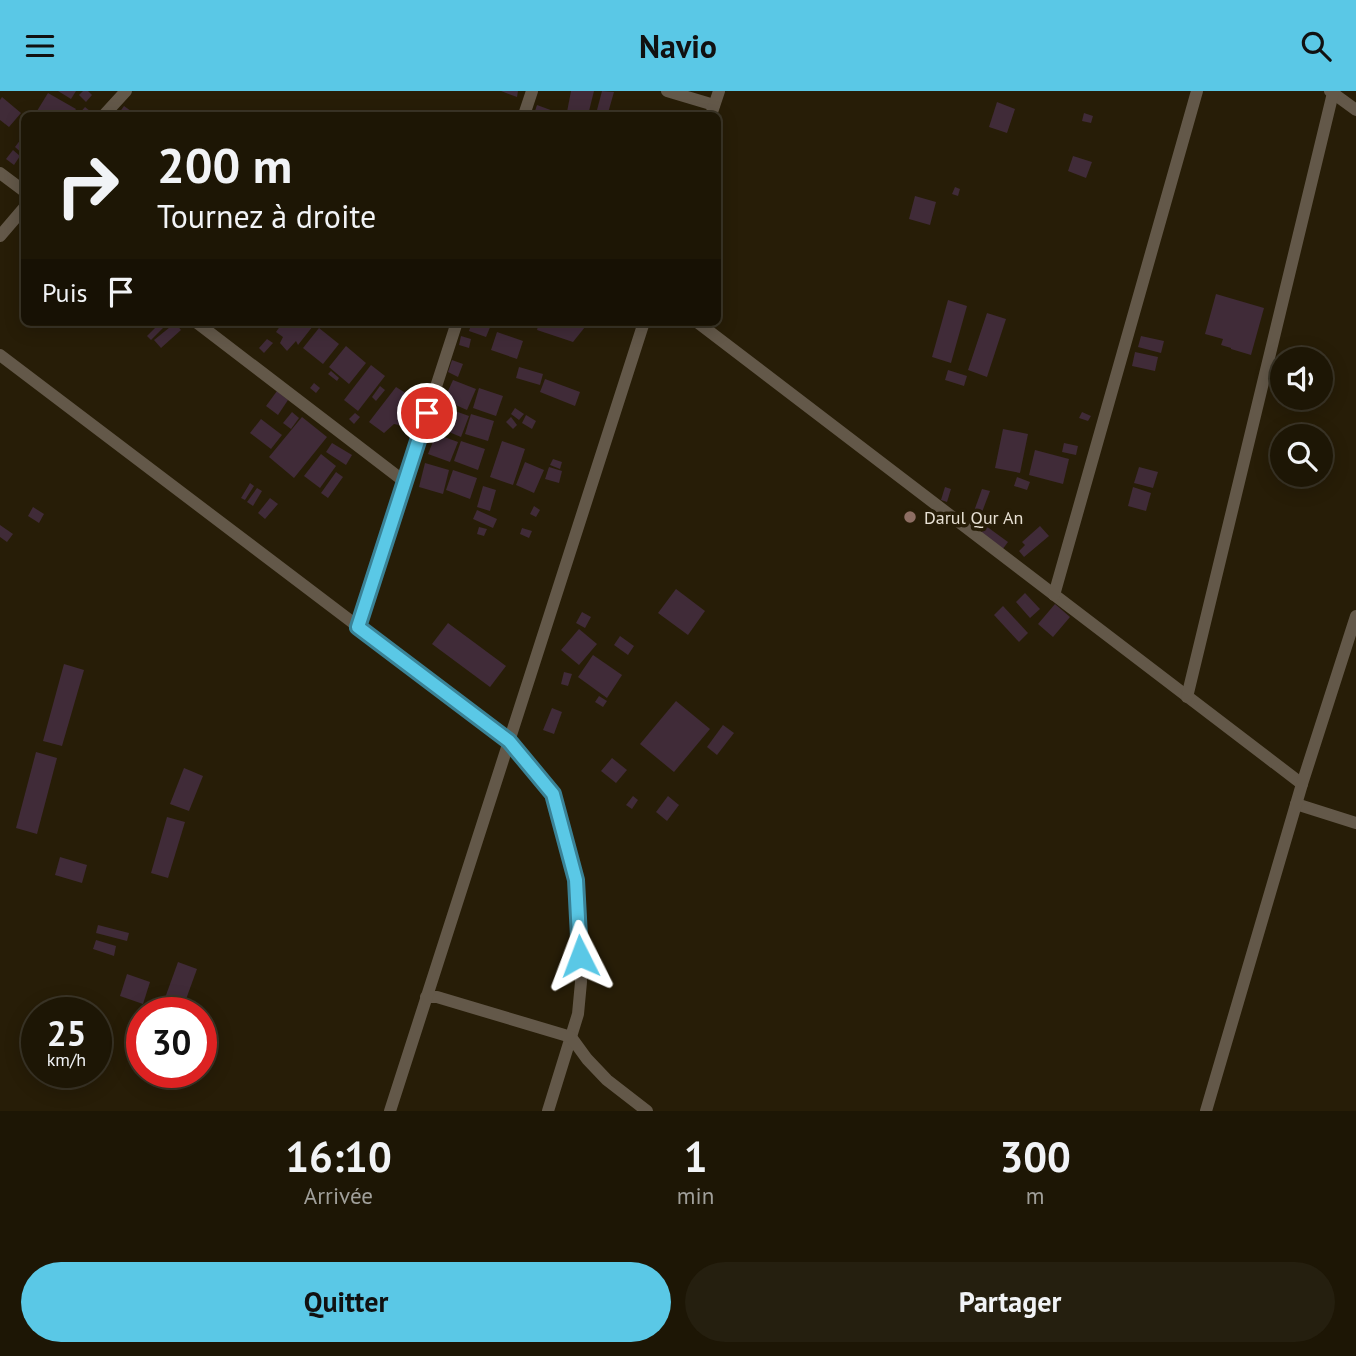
<!DOCTYPE html>
<html lang="fr">
<head>
<meta charset="utf-8">
<style>
	:root { --surface:#1d1605; --page:#251f0f; --text:#f1f3f6; --muted:#a09f9a; --line:#3b3527; --accent:#5ac8e6 }
	body { margin:0; font-family:"PT Sans",sans-serif; background:var(--page); color:var(--text); height:100vh; display:flex; flex-direction:column; font-size:26px; white-space:nowrap }
	* { box-sizing:border-box; margin:0 }
	p { font-size:23px; color:var(--muted) }
	.icon { flex:none; width:38px; height:38px; fill:none; stroke:currentColor; stroke-width:2; stroke-linecap:round; stroke-linejoin:round }
	.map { position:relative; height:1020px; overflow:hidden }
	.side { display:flex; flex-direction:column; background:var(--surface); flex:1 }
	.side>* { flex:none }
	.guide { position:absolute; left:21px; top:21px; width:700px; height:214px; border-radius:10px; box-shadow:0 4px 18px #0003,0 0 0 2px var(--line); background:#1d1605; color:var(--text); overflow:hidden }
	.fabs { position:absolute; left:1270px; top:256px; display:grid; gap:14px }
	.fabs a { display:grid; place-items:center; width:63px; height:63px; border-radius:50%; background:var(--surface); box-shadow:0 4px 18px #0003,0 0 0 2px var(--line); font-size:35px }
	.speed { position:absolute; left:21px; top:906px; display:flex; gap:14px; font-size:35px; font-weight:700; text-align:center }
	.speed>* { display:grid; place-content:center; width:91px; height:91px; border-radius:50%; background:var(--surface); box-shadow:0 4px 18px #0003,0 0 0 2px var(--line); line-height:1 }
	.speed small { font-size:18px; font-weight:400 }
	.speed .limit { border:10px solid #d22; background:#fff; color:#111 }
	.pin { position:absolute; display:grid; place-items:center; width:60px; height:60px; color:#fff; margin:-30px; border:4px solid #fff; border-radius:50%; box-shadow:0 2px 7px #0007 }
	.me { position:absolute; width:77px; margin:-38px; rotate:357deg; stroke-linejoin:round; filter:drop-shadow(0 0 5px #0008) }
	.turn { display:flex; align-items:center; gap:24px; height:147px; padding:0 21px; font-size:32px }
	.turn .icon { width:91px; height:91px; stroke-width:2.5 }
	.turn b { display:block; font-size:49px; line-height:60px }
	.then { display:flex; align-items:center; height:66px; padding:0 21px; background:#0003; gap:14px; font-size:26px }
	.eta { display:flex; justify-content:space-evenly; align-items:center; height:119px; text-align:center }
	.eta b { font-size:42px; font-weight:600; line-height:49px }
	.button { display:flex; gap:14px; margin-top:auto; padding:14px 21px }
	.button a { flex:1; height:80px; border-radius:42px; background:var(--accent); color:#111; font-size:28px; font-weight:600; line-height:80px; text-align:center }
	.button a+a { background:var(--page); color:var(--text) }
	header { display:flex; justify-content:space-between; align-items:center; height:91px; padding:0 21px; background:var(--accent); color:#111; font-size:32px; font-weight:600 }
	.map>svg:first-child { display:block }
	.building { fill:#402b38 }
	.lines { fill:none; stroke-linecap:round; stroke-linejoin:round }
	.street { stroke:#635849; stroke-width:12 }
	.route-casing { stroke:#3a8296; stroke-width:18 }
	.route { stroke:#5ac8e6; stroke-width:12 }
	.education-dot { fill:#8d6e63; stroke:#271d07; stroke-width:2.5 }
	.labels { text-anchor:middle; dominant-baseline:central; stroke-width:7; stroke-linejoin:round; paint-order:stroke }
	.poi-label { font-size:18px; fill:#e8e1d4; stroke:#271d07; text-anchor:start }
</style>
</head>
<body>
<header><svg class="icon" aria-label="menu" viewBox="0 0 24 24"><path d="M4 6h16M4 12h16M4 18h16"/></svg>Navio<svg class="icon" aria-label="search" viewBox="0 0 24 24"><circle cx="10" cy="10" r="6"/><path d="M15 15l6 6"/></svg></header>
<div class="map">
<svg width="1356" height="1020" viewBox="0 0 1356 1020">
	<rect width="100%" height="100%" fill="#271d07"/>
	<g class="building">
		<polygon points="58,0 76,0 71,8"/>
		<polygon points="83,0 88,0 92,4 86,11 79,4"/>
		<polygon points="501,0 518,0 517,6"/>
		<polygon points="571,0 594,0 588,24 579,24 567,21"/>
		<polygon points="602,0 614,1 608,22 597,19"/>
		<polygon points="48,2 76,18 72,24 45,24 37,20"/>
		<polygon points="2,6 21,22 9,36 0,29 0,9"/>
		<polygon points="997,11 1015,18 1007,42 989,36"/>
		<polygon points="537,14 556,21 555,24 534,23"/>
		<polygon points="124,15 131,20 128,24 123,24 119,22"/>
		<polygon points="85,16 90,20 86,24 78,24"/>
		<polygon points="1084,22 1093,25 1091,32 1082,30"/>
		<polygon points="24,44 24,64 15,56"/>
		<polygon points="13,59 20,65 14,74 6,68"/>
		<polygon points="1073,65 1092,71 1086,87 1068,80"/>
		<polygon points="955,96 960,98 958,105 952,103"/>
		<polygon points="915,105 936,111 930,134 909,128"/>
		<polygon points="1216,203 1264,217 1251,264 1231,258 1231,257 1221,254 1223,248 1205,243"/>
		<polygon points="948,209 967,215 951,272 932,266"/>
		<polygon points="987,222 1006,228 987,286 968,279"/>
		<polygon points="161,231 165,235 151,249 147,245"/>
		<polygon points="283,231 309,231 313,235 298,254 296,250 287,260 280,252 283,246 276,241"/>
		<polygon points="472,231 482,231 491,234 486,246 469,240"/>
		<polygon points="539,231 589,231 573,251 537,239"/>
		<polygon points="175,232 181,239 161,257 154,249"/>
		<polygon points="319,237 339,253 323,273 303,257"/>
		<polygon points="497,241 523,250 517,268 491,259"/>
		<polygon points="461,245 471,248 469,257 459,254"/>
		<polygon points="1141,245 1164,250 1161,262 1138,256"/>
		<polygon points="267,248 273,252 264,262 259,257"/>
		<polygon points="346,255 366,272 349,293 329,276"/>
		<polygon points="1135,261 1158,266 1155,280 1132,275"/>
		<polygon points="452,269 463,273 458,286 448,281"/>
		<polygon points="371,274 385,285 358,320 344,309"/>
		<polygon points="519,276 543,283 540,294 516,287"/>
		<polygon points="948,279 967,285 964,295 945,289"/>
		<polygon points="331,280 339,287 337,290 328,283"/>
		<polygon points="545,288 580,301 575,315 540,301"/>
		<polygon points="453,289 476,298 467,319 444,309"/>
		<polygon points="314,292 320,297 316,302 310,297"/>
		<polygon points="380,295 385,299 376,310 372,306"/>
		<polygon points="396,296 412,306 406,316 410,325 399,334 394,333 384,342 369,331"/>
		<polygon points="479,297 503,305 496,325 473,317"/>
		<polygon points="277,300 288,309 278,324 266,315"/>
		<polygon points="441,310 453,315 451,321 439,316"/>
		<polygon points="515,317 524,323 519,329 511,323"/>
		<polygon points="455,320 469,325 461,346 437,336 442,322 451,325"/>
		<polygon points="292,321 299,327 291,338 283,332"/>
		<polygon points="1082,321 1091,325 1088,330 1079,327"/>
		<polygon points="355,322 360,326 354,333 349,328"/>
		<polygon points="471,323 494,330 488,350 465,343"/>
		<polygon points="526,324 536,330 532,338 522,332"/>
		<polygon points="302,326 327,346 294,387 269,366"/>
		<polygon points="511,326 517,334 513,338 506,331"/>
		<polygon points="261,328 282,344 271,358 250,342"/>
		<polygon points="1003,338 1028,343 1020,382 995,377"/>
		<polygon points="436,343 458,351 450,371 428,363"/>
		<polygon points="461,350 485,358 478,379 454,370"/>
		<polygon points="502,350 525,358 513,394 490,386"/>
		<polygon points="332,352 352,364 346,374 326,361"/>
		<polygon points="1064,352 1078,355 1076,364 1062,361"/>
		<polygon points="1035,359 1069,368 1063,393 1029,384"/>
		<polygon points="321,363 336,375 320,397 304,385"/>
		<polygon points="553,368 562,371 560,378 550,374"/>
		<polygon points="525,371 544,379 534,402 516,394"/>
		<polygon points="425,372 449,379 443,403 419,396"/>
		<polygon points="549,376 562,380 559,392 545,388"/>
		<polygon points="1139,376 1158,381 1153,397 1134,392"/>
		<polygon points="453,379 477,387 470,408 446,399"/>
		<polygon points="336,381 343,386 328,407 321,402"/>
		<polygon points="1017,386 1030,391 1027,399 1014,395"/>
		<polygon points="250,392 254,395 245,409 241,407"/>
		<polygon points="483,395 496,399 490,420 477,416"/>
		<polygon points="945,396 951,398 947,411 941,409"/>
		<polygon points="1133,396 1151,402 1146,420 1128,415"/>
		<polygon points="257,397 262,400 253,415 247,411"/>
		<polygon points="982,398 990,400 976,437 969,434"/>
		<polygon points="270,407 278,413 265,428 258,422"/>
		<polygon points="534,415 540,419 536,426 530,423"/>
		<polygon points="33,416 44,423 39,432 28,425"/>
		<polygon points="477,419 497,428 493,437 473,428"/>
		<polygon points="0,434 13,443 7,451 0,446"/>
		<polygon points="986,435 1008,451 1002,459 980,443"/>
		<polygon points="1040,435 1049,445 1024,466 1019,460 1025,454 1022,451"/>
		<polygon points="479,436 487,438 484,445 477,443"/>
		<polygon points="522,437 532,440 529,447 520,443"/>
		<polygon points="676,498 705,520 688,544 658,522"/>
		<polygon points="1025,502 1040,518 1030,527 1016,511"/>
		<polygon points="1055,513 1070,526 1053,546 1038,533"/>
		<polygon points="1003,515 1028,542 1019,551 994,524"/>
		<polygon points="582,521 591,526 585,537 576,532"/>
		<polygon points="448,532 506,575 490,596 432,553"/>
		<polygon points="579,538 597,553 579,574 561,559"/>
		<polygon points="620,545 634,555 628,564 614,554"/>
		<polygon points="593,564 622,584 607,607 578,586"/>
		<polygon points="64,573 84,579 62,655 43,650"/>
		<polygon points="564,581 572,583 568,595 561,593"/>
		<polygon points="599,605 607,610 603,616 595,611"/>
		<polygon points="676,610 710,638 674,681 640,653"/>
		<polygon points="552,617 562,621 554,643 543,639"/>
		<polygon points="723,634 734,642 717,664 707,656"/>
		<polygon points="36,661 57,667 37,743 16,737"/>
		<polygon points="612,667 627,679 616,692 601,680"/>
		<polygon points="184,677 203,685 189,720 170,713"/>
		<polygon points="633,705 638,709 632,718 626,714"/>
		<polygon points="668,705 679,714 667,730 656,721"/>
		<polygon points="167,726 185,731 168,787 151,782"/>
		<polygon points="60,766 87,774 82,792 55,784"/>
		<polygon points="98,834 129,842 127,850 96,842"/>
		<polygon points="96,849 116,855 114,865 93,858"/>
		<polygon points="178,871 197,878 181,922 173,922 161,918"/>
		<polygon points="127,883 150,891 143,913 120,905"/>
	</g>
	<g class="lines">
		<g class="street">
			<polyline points="667,0 714,14"/>
			<polyline points="1330,0 1356,19"/>
			<polyline points="104,24 126,0"/>
			<polyline points="524,24 532,0"/>
			<polyline points="711,24 719,0"/>
			<polyline points="0,82 24,100"/>
			<polyline points="0,145 24,117"/>
			<polyline points="196,231 405,391"/>
			<polyline points="697,231 1302,693"/>
			<polyline points="0,264 509,650 553,703 576,789 581,891 578,923 548,1020"/>
			<polyline points="1054,504 1197,0"/>
			<polyline points="358,536 457,231"/>
			<polyline points="1187,606 1333,2"/>
			<polyline points="1296,713 1356,732"/>
			<polyline points="426,906 437,906 571,946 587,968 607,989 647,1020"/>
			<polyline points="390,1020 644,231"/>
			<polyline points="1206,1020 1302,693 1356,525"/>
		</g>
	</g>
	<g class="lines">
		<defs>
			<polyline id="route" points="427,322 358,536 509,650 553,703 576,789 580,865"/>
		</defs>
		<use href="#route" class="route-casing"/>
		<use href="#route" class="route"/>
	</g>
	<circle class="education-dot" cx="910" cy="426" r="7"/>
	<g class="labels">
		<g class="poi-label">
			<text x="924" y="426">Darul Qur An</text>
		</g>
	</g>
</svg>
<div class="fabs">
<a><svg class="icon" aria-label="sound" viewBox="0 0 24 24"><path d="M4 9h4l5-4v14l-5-4H4zM17 9q2 3 0 6"/></svg></a>
<a><svg class="icon" aria-label="search" viewBox="0 0 24 24"><circle cx="10" cy="10" r="6"/><path d="M15 15l6 6"/></svg></a>
</div>
<div class="speed"><div>25<small>km/h</small></div><div class="limit">30</div></div>
<div class="pin" style="left:427px;top:322px;background:#d93025"><svg class="icon" aria-label="arrive" viewBox="0 0 24 24"><path d="M6 21V4h12l-3 4 3 4H6"/></svg></div>
<svg class="me" style="left:580px;top:865px" viewBox="-20 -20 40 40"><path d="M0-17L14 15 0 8-14 15z" fill="#5ac8e6" stroke="#fff" stroke-width="4"/></svg>
<div class="guide">
<div class="turn"><svg class="icon" aria-label="right" viewBox="0 0 24 24"><path d="M7 20v-9h11M14 6l5 5-5 5"/></svg><div><b>200 m</b>Tournez à droite</div></div>
<div class="then">Puis<svg class="icon" aria-label="arrive" viewBox="0 0 24 24"><path d="M6 21V4h12l-3 4 3 4H6"/></svg></div>
</div>
</div>
<section class="side">
<div class="eta">
<div><b>16:10</b><p>Arrivée</p></div>
<div><b>1</b><p>min</p></div>
<div><b>300</b><p>m</p></div>
</div>
<div class="button"><a>Quitter</a><a>Partager</a></div>
</section>
</body>
</html>
